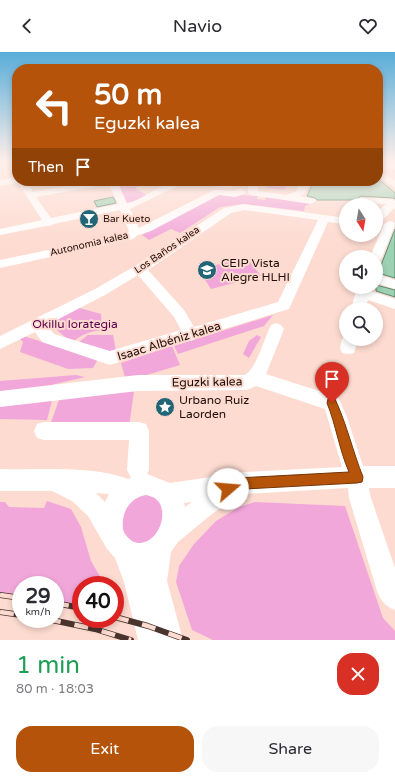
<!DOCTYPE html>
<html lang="en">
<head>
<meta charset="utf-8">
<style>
	:root { --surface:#fff; --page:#f7f7f7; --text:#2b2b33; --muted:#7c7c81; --accent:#b45309 }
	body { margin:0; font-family:"Varela Round",sans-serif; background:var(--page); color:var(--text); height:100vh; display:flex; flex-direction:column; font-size:15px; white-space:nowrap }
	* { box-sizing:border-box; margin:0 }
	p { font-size:13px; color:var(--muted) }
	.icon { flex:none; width:22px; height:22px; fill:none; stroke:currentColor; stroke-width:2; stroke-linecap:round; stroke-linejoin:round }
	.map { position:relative; height:588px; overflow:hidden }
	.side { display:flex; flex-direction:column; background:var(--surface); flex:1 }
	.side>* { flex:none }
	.banner { position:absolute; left:12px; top:12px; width:371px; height:122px; border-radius:16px; box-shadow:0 2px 6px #0003; background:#b45309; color:#fff; overflow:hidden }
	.needle { width:26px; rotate:169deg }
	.buttons { position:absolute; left:339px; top:146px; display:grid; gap:8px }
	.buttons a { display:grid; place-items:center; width:44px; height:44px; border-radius:50%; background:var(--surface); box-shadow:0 2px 6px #0003; font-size:20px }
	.speed { position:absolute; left:12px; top:524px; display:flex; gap:8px; font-size:20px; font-weight:700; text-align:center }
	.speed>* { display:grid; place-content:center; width:52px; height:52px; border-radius:50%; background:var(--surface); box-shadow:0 2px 6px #0003; line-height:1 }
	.speed small { font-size:10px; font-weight:400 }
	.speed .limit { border:6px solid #d22; background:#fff; color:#111 }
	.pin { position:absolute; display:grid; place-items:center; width:34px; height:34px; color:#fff; margin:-41px -17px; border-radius:50% 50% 50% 0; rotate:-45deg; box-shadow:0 0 4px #0007 }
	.pin .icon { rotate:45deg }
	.me { position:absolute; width:44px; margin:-22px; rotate:72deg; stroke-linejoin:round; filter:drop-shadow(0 0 3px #0008) }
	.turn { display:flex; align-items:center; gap:14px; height:84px; padding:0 16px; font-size:18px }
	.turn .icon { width:52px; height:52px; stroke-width:2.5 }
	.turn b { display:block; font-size:28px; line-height:34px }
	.then { display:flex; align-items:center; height:38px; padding:0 16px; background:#0003; gap:8px; font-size:15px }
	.round { display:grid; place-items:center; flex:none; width:42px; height:42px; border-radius:16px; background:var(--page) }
	.headline { display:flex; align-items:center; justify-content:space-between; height:68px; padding:0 16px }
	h1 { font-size:24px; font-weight:600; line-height:30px; color:#1e9e55 }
	.primary-button { display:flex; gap:8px; margin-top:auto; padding:8px 16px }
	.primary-button a { flex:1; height:46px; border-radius:16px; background:var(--accent); color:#fff; font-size:16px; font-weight:600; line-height:46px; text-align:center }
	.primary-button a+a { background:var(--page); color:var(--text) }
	header { display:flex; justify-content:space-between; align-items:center; height:52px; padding:0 16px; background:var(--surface); font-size:18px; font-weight:600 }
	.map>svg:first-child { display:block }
	.green { fill:#f2a7da }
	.building { fill:#9dd1b3; stroke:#598a6f }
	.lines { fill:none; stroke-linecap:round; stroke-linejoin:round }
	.minor { fill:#fff; fill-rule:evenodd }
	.rail-casing { stroke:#4a352e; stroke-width:6 }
	.rail { stroke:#fddbd0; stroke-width:4.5; stroke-dasharray:14; stroke-linecap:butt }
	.route { fill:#b45309; stroke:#753606 }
	.labels { text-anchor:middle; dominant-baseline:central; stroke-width:4; stroke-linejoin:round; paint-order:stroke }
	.far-poi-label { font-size:10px; fill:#200e08; stroke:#fddbd0; text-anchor:start }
	.far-street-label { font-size:10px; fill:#200e08; stroke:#fddbd0 }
	.poi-label { font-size:12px; fill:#200e08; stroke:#fddbd0; text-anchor:start }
	.park-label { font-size:12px; fill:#5d004a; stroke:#fddbd0 }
	.street-label { font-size:12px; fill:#200e08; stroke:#fddbd0 }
</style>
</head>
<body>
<header><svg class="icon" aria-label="back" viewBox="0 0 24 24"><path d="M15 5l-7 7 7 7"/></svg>Navio<svg class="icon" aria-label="heart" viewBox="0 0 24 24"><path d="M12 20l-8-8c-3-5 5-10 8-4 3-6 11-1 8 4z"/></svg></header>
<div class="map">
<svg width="395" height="588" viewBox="0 0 395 588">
	<rect width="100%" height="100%" fill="#fddbd0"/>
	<g class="green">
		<polygon points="115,129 132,129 141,133 135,136 148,144 130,153 125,152"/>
		<polygon points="268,129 289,129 285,137 282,138 267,136"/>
		<polygon points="221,141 257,144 257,147 265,148 266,145 312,150 312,151 305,154 304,159 243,152 220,155 180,181 171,177 149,188 142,183"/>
		<polygon points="247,206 261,224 211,237 198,217"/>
		<path d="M 76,255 L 101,262 L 102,278 C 89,280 81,282 72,291 L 51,273 Z"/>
		<polygon points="273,263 264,274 178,302 174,294"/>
		<polygon points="88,283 113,283 116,299 108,303 75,293"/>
		<polygon points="257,283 261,285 249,306 243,302 249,289"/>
		<polygon points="23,284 98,307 93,316 68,317 20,300 23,290 19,286"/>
		<polygon points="172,294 180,313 126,329 121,311"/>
		<polygon points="76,323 85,325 9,343 0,341 0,329"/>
		<polygon points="134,339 129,375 49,376 60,345"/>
		<polygon points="53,345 47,368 0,367 0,350"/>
		<polygon points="142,439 163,449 162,485 129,495 117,463"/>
		<polygon points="47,449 71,457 81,475 91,509 105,533 81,533 81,552 55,549 55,533 21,533 21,546 0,544 0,450 5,450 9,455 44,456"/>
		<polygon points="255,450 345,454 383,566 395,579 395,588 213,588 192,578 176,530 179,514 194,492 216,469 239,455"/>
	</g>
	<g class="building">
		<polygon points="314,129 381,129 395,141 395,147 393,146 361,144 356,148 317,148 315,146 307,144"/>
		<polygon points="113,145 116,151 97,155 94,149"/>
		<polygon points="395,177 395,226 378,221"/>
		<polygon points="376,233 395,238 395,245 376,239"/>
	</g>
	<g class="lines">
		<g class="minor">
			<polygon points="378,110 395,111 395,117 378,116"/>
			<polygon points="378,117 395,129 395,136 378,124"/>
			<path d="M 17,125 L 17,129 L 27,129 L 33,140 L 94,129 L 117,129 L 127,151 C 143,148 157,134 173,129 C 181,127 230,128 235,133 L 230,136 L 184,131 L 130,157 L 139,176 L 214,138 L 234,139 L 241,137 L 246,140 L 244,142 L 235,145 L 219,143 L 151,179 L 138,183 L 133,187 L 0,216 L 0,208 L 125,182 L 129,179 L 120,158 L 54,172 L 49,174 L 46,174 L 0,183 L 0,177 L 42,168 L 18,131 L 0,134 L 0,128 ZM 109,132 L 118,152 L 51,166 L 36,145 Z"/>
			<polygon points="248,129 258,129 258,139 287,143 296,139 301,129 311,129 305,141 300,144 315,147 316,149 311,152 250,143 248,141"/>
			<path d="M 361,146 L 393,147 L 395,149 L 395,156 C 387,161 385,169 376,171 C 376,162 379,156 387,152 L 357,151 L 356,149 Z"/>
			<path d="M 244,152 L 346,166 L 346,172 L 328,170 L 289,257 L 198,285 L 191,289 L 188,288 L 110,313 L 42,290 L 35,280 L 0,297 L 0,284 L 95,237 L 135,214 L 224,156 ZM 244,158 L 318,168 L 278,250 L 194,275 L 184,258 L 148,218 L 231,161 ZM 138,223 L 174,265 L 181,278 L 110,299 L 54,282 L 47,273 L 105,243 Z"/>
			<polygon points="390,169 394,170 395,173 382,205 380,208 376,209 376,205 370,205 384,172"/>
			<polygon points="376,222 395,228 395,237 376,231"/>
			<polygon points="357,235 371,235 370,239 395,247 395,257 368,248 365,257 351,257"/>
			<path d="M 276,271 L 281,273 L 284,277 L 266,322 L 338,345 L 347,365 L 363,414 L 395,414 L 395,436 L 369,436 L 371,446 L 395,516 L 395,558 C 385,554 381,549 377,539 L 349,446 L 348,436 L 245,442 L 240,443 L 212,462 L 178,490 L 171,500 L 167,529 L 183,588 L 138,588 L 124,530 L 115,506 L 107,497 L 88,464 L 72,449 L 52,439 L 0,439 L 0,417 C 37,418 94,413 128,427 L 131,426 L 127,418 L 129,388 L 44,388 L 37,386 L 34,379 L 37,372 L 44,370 L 139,370 L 146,372 L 149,379 L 149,418 L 147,422 L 170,431 L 245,420 L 342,415 L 325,357 L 256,334 L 247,338 L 138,339 L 0,355 L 0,339 L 138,323 L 245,323 C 257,316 264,286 271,273 ZM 96,441 L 109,442 L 105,450 ZM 146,443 C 150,444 154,445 157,448 C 172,463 153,500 132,489 C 128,486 124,482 123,477 C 121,461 129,446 146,443 ZM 192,450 L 185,455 L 184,451 Z"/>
			<polygon points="346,282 346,287 358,287 354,301 348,302 342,301 340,296 342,287"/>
		</g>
		<defs>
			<g id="rail">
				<polyline points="0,543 21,546"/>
				<polyline points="55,551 81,556"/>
				<polyline points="0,560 21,563"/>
				<polyline points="115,565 148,574 187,588"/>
				<polyline points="47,567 95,577 131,588"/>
			</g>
		</defs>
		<use href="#rail" class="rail-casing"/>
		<use href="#rail" class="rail"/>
	</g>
	<linearGradient id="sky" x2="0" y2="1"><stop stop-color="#58add9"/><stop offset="0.57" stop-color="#feefea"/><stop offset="1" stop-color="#feefea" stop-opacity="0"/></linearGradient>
	<rect width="395" height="192" fill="url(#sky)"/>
	<path class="route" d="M 332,346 L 335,347 C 347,373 353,400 363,425 L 362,430 L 357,431 L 245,437 L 238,438 L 228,443 L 224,441 L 222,437 L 224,433 L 237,426 L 349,420 C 339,397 336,373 327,351 L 328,347 Z"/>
	<defs>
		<symbol id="bar-disc" viewBox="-11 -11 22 22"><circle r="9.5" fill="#226577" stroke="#fddbd0"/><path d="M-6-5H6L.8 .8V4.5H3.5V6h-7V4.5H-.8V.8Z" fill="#fff"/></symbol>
		<symbol id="school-disc" viewBox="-11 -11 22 22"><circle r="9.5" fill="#226577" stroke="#fddbd0"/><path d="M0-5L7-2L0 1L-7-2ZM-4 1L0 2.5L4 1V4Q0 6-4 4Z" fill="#fff"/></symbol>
		<symbol id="sight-disc" viewBox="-11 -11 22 22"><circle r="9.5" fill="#226577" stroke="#fddbd0"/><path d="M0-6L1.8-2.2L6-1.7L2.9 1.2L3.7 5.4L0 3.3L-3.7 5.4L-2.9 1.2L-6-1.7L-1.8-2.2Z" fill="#fff"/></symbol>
	</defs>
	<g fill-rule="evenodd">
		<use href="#bar-disc" x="78" y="156" width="22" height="22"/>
		<use href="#school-disc" x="196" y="207" width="22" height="22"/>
		<use href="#sight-disc" x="154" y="344" width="22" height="22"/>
	</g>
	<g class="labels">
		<g class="far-poi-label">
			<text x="103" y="167">Bar Kueto</text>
		</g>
		<g class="far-street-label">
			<text transform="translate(89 192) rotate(-13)">Autonomia kalea</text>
			<text transform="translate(167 198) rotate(-34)">Los Baños kalea</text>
		</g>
		<g class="poi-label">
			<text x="221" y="211">CEIP Vista<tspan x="221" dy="14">Alegre HLHI</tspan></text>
			<text x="179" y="348">Urbano Ruiz<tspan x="179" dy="14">Laorden</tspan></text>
		</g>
		<g class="park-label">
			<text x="75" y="272">Okillu lorategia</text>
		</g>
		<g class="street-label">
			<text transform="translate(169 289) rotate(-17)">Isaac Albéniz kalea</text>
			<text transform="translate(207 330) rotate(-1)">Eguzki kalea</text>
		</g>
	</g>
</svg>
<div class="buttons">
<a><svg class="needle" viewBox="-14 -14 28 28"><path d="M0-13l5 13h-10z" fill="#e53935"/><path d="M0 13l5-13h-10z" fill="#7c7c81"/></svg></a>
<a><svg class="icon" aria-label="sound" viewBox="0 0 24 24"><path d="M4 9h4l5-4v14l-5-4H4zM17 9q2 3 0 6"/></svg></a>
<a><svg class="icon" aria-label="search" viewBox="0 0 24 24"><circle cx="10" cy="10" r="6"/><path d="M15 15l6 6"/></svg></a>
</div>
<div class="speed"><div>29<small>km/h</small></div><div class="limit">40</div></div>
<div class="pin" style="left:332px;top:351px;background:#d93025"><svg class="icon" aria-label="arrive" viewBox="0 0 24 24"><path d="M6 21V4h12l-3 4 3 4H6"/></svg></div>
<svg class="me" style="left:228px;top:437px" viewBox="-20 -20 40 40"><circle r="19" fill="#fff"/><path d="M0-13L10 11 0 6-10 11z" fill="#b45309"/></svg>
<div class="banner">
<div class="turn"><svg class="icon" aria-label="left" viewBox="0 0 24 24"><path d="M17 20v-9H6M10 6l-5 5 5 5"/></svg><div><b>50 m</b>Eguzki kalea</div></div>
<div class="then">Then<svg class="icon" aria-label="arrive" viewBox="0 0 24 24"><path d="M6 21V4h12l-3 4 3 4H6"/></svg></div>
</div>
</div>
<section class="side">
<div class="headline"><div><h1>1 min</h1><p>80 m · 18:03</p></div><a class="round" style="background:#d93025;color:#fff"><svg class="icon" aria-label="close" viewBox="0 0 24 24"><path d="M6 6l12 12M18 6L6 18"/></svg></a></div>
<div class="primary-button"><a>Exit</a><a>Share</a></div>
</section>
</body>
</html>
